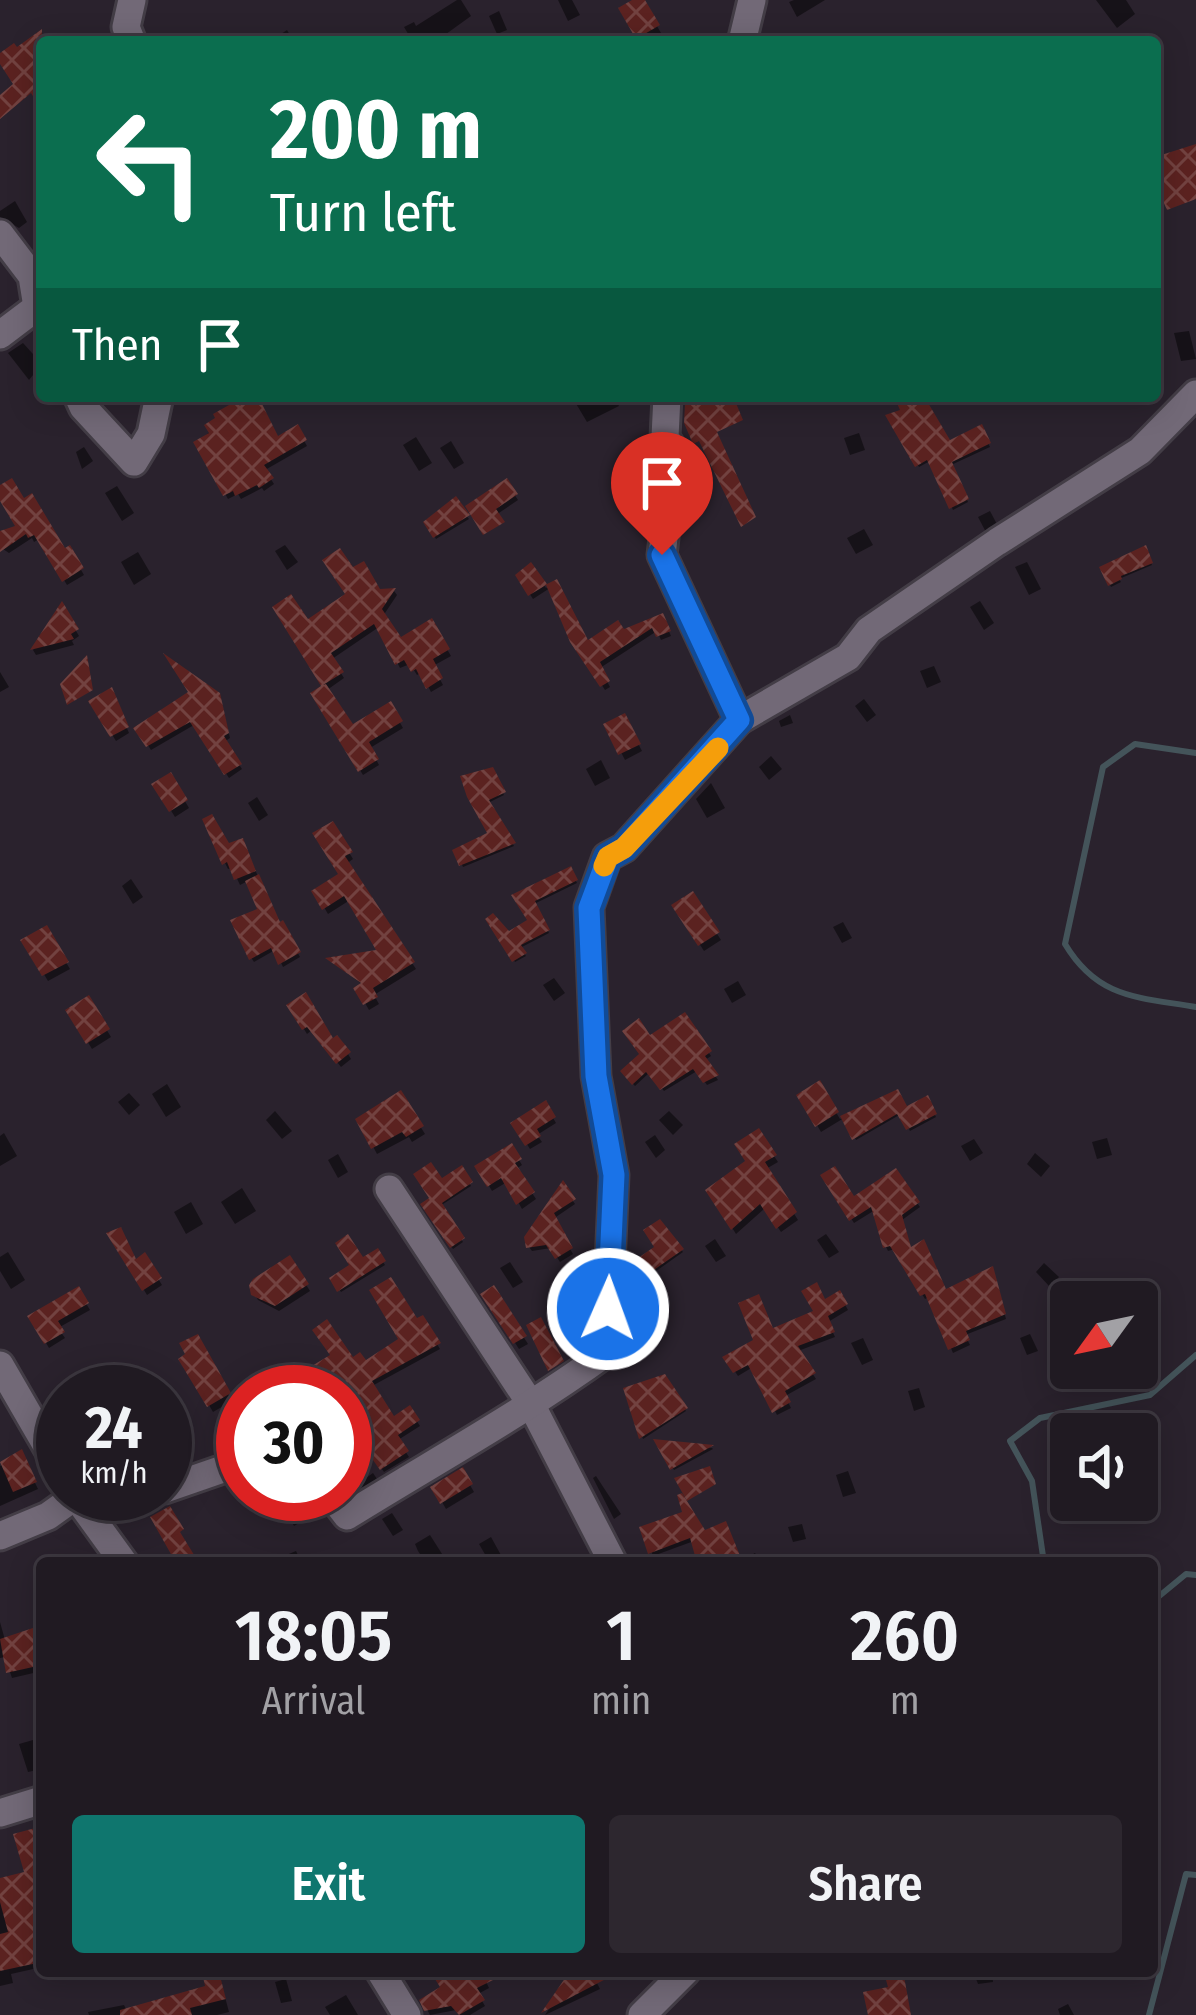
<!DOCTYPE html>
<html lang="en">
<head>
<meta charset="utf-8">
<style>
	:root { --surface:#201a22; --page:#2d272f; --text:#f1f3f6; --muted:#a2a1a5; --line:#3d3840; --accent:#0f766e }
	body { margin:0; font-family:"Fira Sans Condensed",sans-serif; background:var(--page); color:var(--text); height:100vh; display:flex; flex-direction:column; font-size:45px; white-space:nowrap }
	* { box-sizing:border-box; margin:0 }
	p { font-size:39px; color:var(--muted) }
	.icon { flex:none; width:66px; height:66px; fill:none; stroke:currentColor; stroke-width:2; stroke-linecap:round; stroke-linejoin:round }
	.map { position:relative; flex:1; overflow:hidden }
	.details { position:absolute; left:36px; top:1557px; width:1122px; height:420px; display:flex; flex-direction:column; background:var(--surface); border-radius:12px; box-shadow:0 6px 30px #0003,0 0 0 3px var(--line) }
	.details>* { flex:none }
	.top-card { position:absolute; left:36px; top:36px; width:1125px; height:366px; border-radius:12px; box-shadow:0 6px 30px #0003,0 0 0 3px var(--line); background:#0b6e4f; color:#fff; overflow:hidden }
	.needle { width:78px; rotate:237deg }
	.buttons { position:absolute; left:1050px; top:1281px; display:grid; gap:24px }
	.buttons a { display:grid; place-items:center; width:108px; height:108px; border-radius:12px; background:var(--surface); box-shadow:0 6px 30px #0003,0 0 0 3px var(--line); font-size:60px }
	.speed { position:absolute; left:36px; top:1365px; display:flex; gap:24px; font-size:60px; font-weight:700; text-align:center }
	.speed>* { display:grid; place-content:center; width:156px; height:156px; border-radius:50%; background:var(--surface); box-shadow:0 6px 30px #0003,0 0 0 3px var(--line); line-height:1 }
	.speed small { font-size:30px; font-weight:400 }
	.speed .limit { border:18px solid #d22; background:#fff; color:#111 }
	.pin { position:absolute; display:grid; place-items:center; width:102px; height:102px; color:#fff; margin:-123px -51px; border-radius:50% 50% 50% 0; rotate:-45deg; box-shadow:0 0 12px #0007 }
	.pin .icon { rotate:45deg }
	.me { position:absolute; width:132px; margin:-66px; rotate:2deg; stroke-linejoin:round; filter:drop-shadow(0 0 9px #0008) }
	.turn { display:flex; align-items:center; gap:42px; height:252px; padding:0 36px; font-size:54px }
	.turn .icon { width:156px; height:156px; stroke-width:2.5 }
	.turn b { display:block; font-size:84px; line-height:102px }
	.then { display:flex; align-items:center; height:114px; padding:0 36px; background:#0003; gap:24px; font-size:45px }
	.eta { display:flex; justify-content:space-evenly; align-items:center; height:204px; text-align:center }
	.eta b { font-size:72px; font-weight:600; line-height:84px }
	.button { display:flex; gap:24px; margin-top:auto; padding:24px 36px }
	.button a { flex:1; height:138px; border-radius:12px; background:var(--accent); color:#fff; font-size:48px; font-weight:600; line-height:138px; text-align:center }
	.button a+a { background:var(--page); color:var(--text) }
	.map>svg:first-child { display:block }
	.shadow { fill:#0007 }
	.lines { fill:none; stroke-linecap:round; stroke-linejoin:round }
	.stream { stroke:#44545a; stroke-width:6 }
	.building { fill:url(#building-cross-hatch) }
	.minor-casing { stroke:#433d46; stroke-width:33 }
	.minor { stroke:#726977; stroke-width:27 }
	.route-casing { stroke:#114b97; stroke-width:30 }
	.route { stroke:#1a73e8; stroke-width:21 }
	.slow { stroke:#f59e0b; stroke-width:21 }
</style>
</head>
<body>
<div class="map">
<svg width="1196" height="2015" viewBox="0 0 1196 2015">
	<defs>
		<pattern id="building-cross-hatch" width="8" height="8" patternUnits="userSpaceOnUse" patternTransform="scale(3)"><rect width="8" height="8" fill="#5b2220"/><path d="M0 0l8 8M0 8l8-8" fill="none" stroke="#724240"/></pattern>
	</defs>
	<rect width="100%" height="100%" fill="#2a222d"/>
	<g class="shadow">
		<polygon points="457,0 461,0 471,16 435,42 413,42 404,27 414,22 416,26"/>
		<polygon points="558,0 572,0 580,15 568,21"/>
		<polygon points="637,0 642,0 661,33 646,42 641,42 622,9"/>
		<polygon points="794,0 825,0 797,17 789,2"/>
		<polygon points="1096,0 1126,0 1135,14 1117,28"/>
		<polygon points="499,11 507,30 497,34 489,16"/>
		<polygon points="287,30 294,42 281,42 278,36"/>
		<polygon points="879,36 882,42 862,42 862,40"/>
		<polygon points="15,201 27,222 19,228 0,217 0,211"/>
		<polygon points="1189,331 1196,359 1181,361 1174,333"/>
		<polygon points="23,343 42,364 29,380 8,353"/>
		<polygon points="251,396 277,440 297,428 307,446 265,470 274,484 264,491 262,488 241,499 238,494 228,499 197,443"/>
		<polygon points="585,396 613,396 619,406 587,422 575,402"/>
		<polygon points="913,396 921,396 948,444 981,428 990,447 951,465 968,502 953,510 930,461 919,467 889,417 904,412"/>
		<polygon points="859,433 865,450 850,455 844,438"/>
		<polygon points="416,437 432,463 419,471 403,445"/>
		<polygon points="451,441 464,463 454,469 440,448"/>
		<polygon points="84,447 93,461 82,469 76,452"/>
		<polygon points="643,454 654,478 637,484 626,460"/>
		<polygon points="506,482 518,500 496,515 484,531"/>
		<polygon points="117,486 134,513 122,521 105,493"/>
		<polygon points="0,488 64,552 69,549 84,575 67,585 39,539 34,542 32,538 9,553 0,547 0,534 19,528 0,495"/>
		<polygon points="455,501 469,519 436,539 427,523"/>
		<polygon points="990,511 999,528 988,536 978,517"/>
		<polygon points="864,529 873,545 856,554 847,538"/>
		<polygon points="285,545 298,562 287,570 275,551"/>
		<polygon points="1145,549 1152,565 1119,579 1121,582 1111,587 1103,569"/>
		<polygon points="138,552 151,574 134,585 121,562"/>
		<polygon points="1027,562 1041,589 1029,595 1015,567"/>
		<polygon points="530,567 546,588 556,583 588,644 662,616 671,636 661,640 657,631 600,668 610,687 605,690 573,641 550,588 533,599 518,576"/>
		<polygon points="352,571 378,592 394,591 397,595 383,616 400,641 431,622 451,656 433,666 443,685 431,692 421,673 417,675 410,664 400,668 379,627 332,659 344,678 327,690 352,728 390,705 403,728 370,748 379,765 363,775 314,694 325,687 276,608 307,624 349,595"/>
		<polygon points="980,601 994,623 984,630 970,607"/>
		<polygon points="62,607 79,636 72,641 74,645 36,655 33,650"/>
		<polygon points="934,666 941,682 927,688 920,671"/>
		<polygon points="0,672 9,687 0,692"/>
		<polygon points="111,691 129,733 116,741 92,702"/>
		<polygon points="864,699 876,715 867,722 855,706"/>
		<polygon points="221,701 230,738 224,742 242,769 229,778 194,725 151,750 137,728"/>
		<polygon points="790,715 793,723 781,727 779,721"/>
		<polygon points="624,716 642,751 625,760 607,725"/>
		<polygon points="771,756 782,769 769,780 759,767"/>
		<polygon points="601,760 610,778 595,786 586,769"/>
		<polygon points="492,770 504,795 488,803 514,846 463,867 456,851 492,835 469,796"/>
		<polygon points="170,776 189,808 175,817 155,785"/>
		<polygon points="711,783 725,808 707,818 696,799"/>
		<polygon points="257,797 268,815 259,821 248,803"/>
		<polygon points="332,825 353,859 346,864 416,969 374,995 379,1004 369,1010 357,989 363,985 330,960 381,952 350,900 328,914 315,892 342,876"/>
		<polygon points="228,847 246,848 279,926 282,924 300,957 283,967 275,950 254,962 239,939 261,911 248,881 240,885 232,868 228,869 225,863"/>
		<polygon points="570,870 577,883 534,904 549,933 520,948 526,956 515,962 489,919 508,935 531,921 515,896"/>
		<polygon points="131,879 143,897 133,904 122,886"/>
		<polygon points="692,895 721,940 704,951 675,906"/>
		<polygon points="843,922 852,938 842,943 833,927"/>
		<polygon points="46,929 70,969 48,981 24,941"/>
		<polygon points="554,978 565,993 554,1001 543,985"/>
		<polygon points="738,981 746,995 732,1003 724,989"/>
		<polygon points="88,999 111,1037 92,1049 69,1011"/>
		<polygon points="290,1006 348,1054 351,1059 341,1067 312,1030 307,1034"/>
		<polygon points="684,1016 711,1056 705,1060 718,1080 707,1085 697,1071 664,1091 649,1073 635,1086 625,1075 642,1055 649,1039"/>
		<polygon points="167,1084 181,1107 166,1117 152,1094"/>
		<polygon points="819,1084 840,1119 896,1092 906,1110 927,1099 936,1117 910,1131 901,1114 856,1140 844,1118 821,1132 800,1096"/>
		<polygon points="129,1093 140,1105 129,1115 118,1102"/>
		<polygon points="400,1094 425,1134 412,1142 409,1137 377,1154 359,1120"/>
		<polygon points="545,1104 556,1123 537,1135 542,1142 530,1149 514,1124"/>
		<polygon points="275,1111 292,1131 282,1139 266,1120"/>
		<polygon points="669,1111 683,1125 673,1135 659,1120"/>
		<polygon points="758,1132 778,1162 766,1169 798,1220 781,1232 765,1208 736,1234 709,1191 749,1162"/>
		<polygon points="4,1133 17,1156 0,1166 0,1136"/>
		<polygon points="655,1135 665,1150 656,1158 645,1142"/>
		<polygon points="1107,1138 1112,1155 1097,1159 1092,1142"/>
		<polygon points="974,1139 983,1153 970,1161 961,1146"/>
		<polygon points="511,1147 522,1165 516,1169 536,1199 522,1209 507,1182 492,1191 478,1167"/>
		<polygon points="1035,1153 1050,1166 1041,1177 1027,1164"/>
		<polygon points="338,1154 348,1172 338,1178 328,1160"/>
		<polygon points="461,1169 471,1186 440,1206 463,1242 453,1249 424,1205 441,1182"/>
		<polygon points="895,1172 920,1207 902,1220 911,1250 945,1293 994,1274 1006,1319 965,1335 970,1345 953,1353 929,1297 925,1299 895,1249 888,1251 886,1247 875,1210 854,1223 824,1176 853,1200"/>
		<polygon points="563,1186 575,1204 553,1219 573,1254 560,1262 551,1248 532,1251 529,1247"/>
		<polygon points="242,1188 256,1211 235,1224 221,1202"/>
		<polygon points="191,1202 203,1224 186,1234 174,1212"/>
		<polygon points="660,1223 683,1252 652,1274 642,1259 658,1248"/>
		<polygon points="826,1234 839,1252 829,1258 817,1240"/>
		<polygon points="111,1235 135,1263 144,1256 162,1285 147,1295"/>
		<polygon points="715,1239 726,1256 716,1262 705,1246"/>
		<polygon points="8,1252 25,1280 11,1289 0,1271 0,1257"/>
		<polygon points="377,1252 385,1265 341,1292 333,1279"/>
		<polygon points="290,1259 310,1291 279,1311 258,1300 254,1293"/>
		<polygon points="510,1262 523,1282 513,1288 500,1268"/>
		<polygon points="1044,1263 1059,1277 1050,1287 1036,1272"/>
		<polygon points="493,1289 528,1344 519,1349 484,1295"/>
		<polygon points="78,1290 90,1310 58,1328 65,1338 49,1348 31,1317"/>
		<polygon points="839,1294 848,1310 828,1322 835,1337 798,1351 816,1379 785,1396 791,1408 777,1415 753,1367 738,1376 726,1358 772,1331 817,1313"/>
		<polygon points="422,1319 440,1349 372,1386 393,1420 409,1409 420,1426 398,1440 409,1457 384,1472 352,1427 345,1432 345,1392 311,1392 352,1361 365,1364 402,1340"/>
		<polygon points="1030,1334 1038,1351 1027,1355 1020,1338"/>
		<polygon points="863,1338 873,1360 862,1365 851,1343"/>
		<polygon points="218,1377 232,1401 213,1412 201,1391"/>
		<polygon points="664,1377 686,1411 643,1439 626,1390"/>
		<polygon points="919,1388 925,1407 914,1411 908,1391"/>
		<polygon points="658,1443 712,1448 713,1449 674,1470"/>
		<polygon points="21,1454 38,1489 0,1506 0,1466"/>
		<polygon points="462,1471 474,1492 446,1509 434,1488"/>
		<polygon points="848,1471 856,1493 843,1497 836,1475"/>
		<polygon points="373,1473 377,1479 359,1490 356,1485"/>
		<polygon points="596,1476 621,1514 614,1519 593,1478"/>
		<polygon points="286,1494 292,1494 306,1519 294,1526 279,1498"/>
		<polygon points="392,1513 403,1530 393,1536 382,1519"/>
		<polygon points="802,1524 806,1539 793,1542 788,1527"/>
		<polygon points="643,1528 703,1534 730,1563 700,1563 694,1541 653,1556"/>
		<polygon points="430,1535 444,1557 447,1563 426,1563 418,1551 415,1544"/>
		<polygon points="491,1537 502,1557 506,1563 490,1563 479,1544"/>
		<polygon points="296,1551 302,1563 287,1563 284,1556"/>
		<polygon points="755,1553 762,1563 749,1563 746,1558"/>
		<polygon points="0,1622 5,1640 42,1629 42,1671 12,1678 5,1657 0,1658"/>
		<polygon points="42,1731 42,1769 28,1772 19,1744 40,1738"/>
		<polygon points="42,1829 42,1967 11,1974 13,1983 0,1986 0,1881 27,1874 17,1836"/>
		<polygon points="433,1971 481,1971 489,1988 478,1994 485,2006 470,2015 460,2015 456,2010 430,2015 423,2002 444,1988"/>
		<polygon points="574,1971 591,1971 600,1989 545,2015"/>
		<polygon points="973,1971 992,1971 993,1982 978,1984"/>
		<polygon points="286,1979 292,2001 281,2003 275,1982"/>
		<polygon points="221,1982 229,2012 217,2015 89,2015 88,2012 124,2005 127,2011"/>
		<polygon points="346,1995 358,2015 330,2015 325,2007"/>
		<polygon points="1068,2004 1074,2015 1060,2015 1058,2009"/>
	</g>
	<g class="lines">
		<g class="stream">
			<path d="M 1196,753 L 1135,744 L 1103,767 L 1065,944 C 1098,999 1138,997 1196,1007"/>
			<polyline points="1044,1563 1032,1481 1010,1441 1040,1418 1150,1395 1196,1355"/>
			<polyline points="1152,1602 1186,1574 1196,1575"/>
			<polyline points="1149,2015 1186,1874 1196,1875"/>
		</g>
	</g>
	<g class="building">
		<polygon points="632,0 645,0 660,25 636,39 618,8"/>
		<polygon points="42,29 42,111 31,93 0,119 0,95 13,84 0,64 0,53 14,43 17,47"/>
		<polygon points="1196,144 1196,199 1167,210 1159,192 1164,190 1155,157"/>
		<polygon points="245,396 258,396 278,436 298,424 307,440 264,465 274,478 259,488 257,485 235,496 233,491 223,496 193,442 209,433 204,425 215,418 213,414"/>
		<polygon points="707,396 733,396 743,420 717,432 756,517 741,527 699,441 693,444 684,423 685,404"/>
		<polygon points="906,396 924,396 950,440 982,424 991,443 952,462 969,499 949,509 927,460 915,467 885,415 900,410 896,401"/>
		<polygon points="12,478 24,498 32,493 65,548 70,545 84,568 62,582 34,535 28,538 26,534 0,552 0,531 15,526 0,501 0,485"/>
		<polygon points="507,478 518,494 496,509 505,522 483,535 465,506"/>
		<polygon points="456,496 470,515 433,538 423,522"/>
		<polygon points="1146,545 1153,563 1121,576 1122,579 1108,586 1099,567"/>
		<polygon points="340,548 353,567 364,561 380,589 396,588 382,609 401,637 432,618 450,649 433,659 443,678 426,689 416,669 411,672 404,660 395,665 374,624 331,653 344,672 323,685 326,684 353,724 391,701 403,721 369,742 379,759 358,772 310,693 321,686 272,607 291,594 308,619 345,594 322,560"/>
		<polygon points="531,562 547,584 557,579 588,640 618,620 624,629 663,613 671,631 656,637 652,628 600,662 610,681 600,687 570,642 546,585 528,596 515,575"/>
		<polygon points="62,601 79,629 71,634 74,639 30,650"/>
		<polygon points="163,653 220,693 229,733 224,736 242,764 224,775 190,722 146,747 133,728 188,692"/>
		<polygon points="87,655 93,690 67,705 60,684"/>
		<polygon points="112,687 129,727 110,737 88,701"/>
		<polygon points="625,713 641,744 618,755 603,724"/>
		<polygon points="493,767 506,792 489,800 516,843 459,866 452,850 487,833 467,797 460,776"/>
		<polygon points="171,772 188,800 169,812 151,784"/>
		<polygon points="212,814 229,843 243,838 256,871 234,880 227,862 222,865 202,819"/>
		<polygon points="333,821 353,852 345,856 415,962 373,988 378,997 363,1005 353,988 361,983 325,958 376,950 344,896 322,910 311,891 338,874 312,833"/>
		<polygon points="571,866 578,880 535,901 550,930 521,945 527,953 512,962 485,919 493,913 509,931 527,920 511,895"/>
		<polygon points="259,874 280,922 283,920 301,952 278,965 271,948 249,960 230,920 257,909 245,881"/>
		<polygon points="693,891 720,932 698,946 671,905"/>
		<polygon points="47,925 69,962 42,976 20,940"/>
		<polygon points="306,992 333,1038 337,1035 351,1052 336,1064 307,1027 302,1030 286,1005"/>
		<polygon points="89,995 110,1029 86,1044 65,1010"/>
		<polygon points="685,1012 712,1051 705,1056 719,1075 703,1083 693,1069 660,1090 646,1072 632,1085 620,1071 639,1054 622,1031 639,1018 650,1035"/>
		<polygon points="820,1080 839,1112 815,1127 796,1095"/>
		<polygon points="898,1089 907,1106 928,1095 937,1114 906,1130 897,1114 852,1140 840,1116"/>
		<polygon points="401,1090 424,1126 406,1137 402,1132 371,1149 355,1119"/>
		<polygon points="546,1100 556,1117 537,1129 541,1136 525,1146 510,1123"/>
		<polygon points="759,1128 777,1155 765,1162 797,1212 776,1229 760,1204 731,1230 705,1190 745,1161 734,1144"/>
		<polygon points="512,1143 522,1159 515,1163 535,1192 516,1205 501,1178 487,1187 474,1166"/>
		<polygon points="431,1162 442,1178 462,1165 473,1182 442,1203 465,1238 450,1248 420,1204 429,1198 413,1174"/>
		<polygon points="835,1166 854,1196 896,1168 920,1202 902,1215 911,1247 924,1239 946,1289 993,1266 1006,1314 966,1331 970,1340 948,1350 925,1294 920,1296 890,1246 883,1248 871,1207 849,1221 820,1175"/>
		<polygon points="563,1180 576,1199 554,1213 573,1248 555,1259 546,1245 526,1248 524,1237"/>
		<polygon points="660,1219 684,1249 648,1274 638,1258 654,1247 643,1230"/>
		<polygon points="121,1227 136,1259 145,1252 162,1278 142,1291 106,1233"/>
		<polygon points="348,1234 363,1257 378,1248 386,1261 337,1292 329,1278 349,1265 335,1243"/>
		<polygon points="290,1255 309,1284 275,1306 251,1295 249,1285 253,1279"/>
		<polygon points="391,1277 417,1318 423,1315 441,1343 372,1381 394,1416 410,1405 420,1420 398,1435 409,1451 380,1470 345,1420 345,1380 327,1392 308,1392 297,1375 330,1355 312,1330 327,1319 353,1357 360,1352 366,1360 398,1339 369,1290"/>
		<polygon points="817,1282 825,1299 840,1290 848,1304 828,1316 835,1332 798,1346 816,1373 785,1391 791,1402 772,1413 748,1365 733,1373 722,1357 753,1340 738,1303 759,1294 773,1328 813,1311 801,1291"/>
		<polygon points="494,1285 527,1336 513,1344 480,1294"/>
		<polygon points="79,1286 89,1303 58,1321 65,1332 44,1344 27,1316"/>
		<polygon points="541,1317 564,1361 548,1371 526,1325"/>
		<polygon points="198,1334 231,1393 207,1407 178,1359 185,1354 179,1343"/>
		<polygon points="665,1374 688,1408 639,1439 623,1388"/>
		<polygon points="653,1439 714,1445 670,1470"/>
		<polygon points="22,1449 37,1482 13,1492 0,1462"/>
		<polygon points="710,1466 716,1484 687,1501 674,1478"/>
		<polygon points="463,1467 473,1484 440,1504 430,1487"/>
		<polygon points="682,1493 705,1530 726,1521 743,1563 697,1563 690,1538 648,1554 639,1527 682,1512 677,1495"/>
		<polygon points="170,1506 184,1529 180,1532 199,1563 176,1563 150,1517"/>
		<polygon points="42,1625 42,1665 6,1673 0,1639"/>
		<polygon points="39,1827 42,1962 0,1971 0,1934 8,1932 0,1902 0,1878 24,1872 13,1834"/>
		<polygon points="430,1971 511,1971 477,1988 485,2000 459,2015 451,2006 424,2011 419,2000 440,1987"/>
		<polygon points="570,1971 621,1971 541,2013"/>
		<polygon points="219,1972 226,1999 190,2008 192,2015 120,2015 120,2010 205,1986 203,1977"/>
		<polygon points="904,1976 911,2015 868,2015 863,1992 888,1987 886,1980"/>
	</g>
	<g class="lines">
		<defs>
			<g id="minor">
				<polyline points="132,42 126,27 132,0"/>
				<polyline points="742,42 752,0"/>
				<polyline points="0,234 32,276 37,307 0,335"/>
				<polyline points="78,396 83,407 134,462 151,434 159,396"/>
				<polyline points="739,720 848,657 869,630 997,542 1140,451 1196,394"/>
				<polyline points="389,1189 532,1406 613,1563"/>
				<polyline points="0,1365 63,1474"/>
				<polyline points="165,1489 243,1462"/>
				<polyline points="74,1494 124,1563"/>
				<path d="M 330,1494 L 347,1516 C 434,1462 523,1413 606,1353 L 614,1175 L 596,1076 L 589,907 L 607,857 L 624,848 L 739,720 L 662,555 L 674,452 L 665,437 L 667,396"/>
				<polyline points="93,1515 151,1494"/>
				<polyline points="0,1536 48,1516 76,1496"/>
				<polyline points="0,1813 42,1800"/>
				<polyline points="380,1971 407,2015"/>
				<polyline points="642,2015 686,1971"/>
			</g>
		</defs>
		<use href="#minor" class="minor-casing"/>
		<use href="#minor" class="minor"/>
	</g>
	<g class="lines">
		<defs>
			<polyline id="route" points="608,1309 614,1175 596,1076 589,908 608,857 624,848 739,720 662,555"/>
		</defs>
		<use href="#route" class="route-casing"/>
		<use href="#route" class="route"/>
		<polyline class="slow" points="604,866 608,857 624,848 718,748"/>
	</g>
</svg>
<div class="buttons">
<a><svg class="needle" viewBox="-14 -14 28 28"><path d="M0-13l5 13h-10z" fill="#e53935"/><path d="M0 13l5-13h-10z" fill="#a2a1a5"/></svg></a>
<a><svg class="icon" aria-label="sound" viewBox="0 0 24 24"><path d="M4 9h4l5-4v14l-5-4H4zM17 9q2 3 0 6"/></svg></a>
</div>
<div class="speed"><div>24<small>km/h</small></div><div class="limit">30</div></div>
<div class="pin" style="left:662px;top:555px;background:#d93025"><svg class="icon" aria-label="arrive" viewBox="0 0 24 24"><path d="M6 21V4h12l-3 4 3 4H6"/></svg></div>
<svg class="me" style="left:608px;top:1309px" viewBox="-20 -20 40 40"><circle r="17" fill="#1a73e8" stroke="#fff" stroke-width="3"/><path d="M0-11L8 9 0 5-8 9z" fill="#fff"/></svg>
<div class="top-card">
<div class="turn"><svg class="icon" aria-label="left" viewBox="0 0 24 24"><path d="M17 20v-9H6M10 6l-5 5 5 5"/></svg><div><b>200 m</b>Turn left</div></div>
<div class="then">Then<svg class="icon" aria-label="arrive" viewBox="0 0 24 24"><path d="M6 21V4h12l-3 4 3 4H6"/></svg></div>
</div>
<section class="details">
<div class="eta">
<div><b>18:05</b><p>Arrival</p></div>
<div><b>1</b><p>min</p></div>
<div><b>260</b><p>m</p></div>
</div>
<div class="button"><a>Exit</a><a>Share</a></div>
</section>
</div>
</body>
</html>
